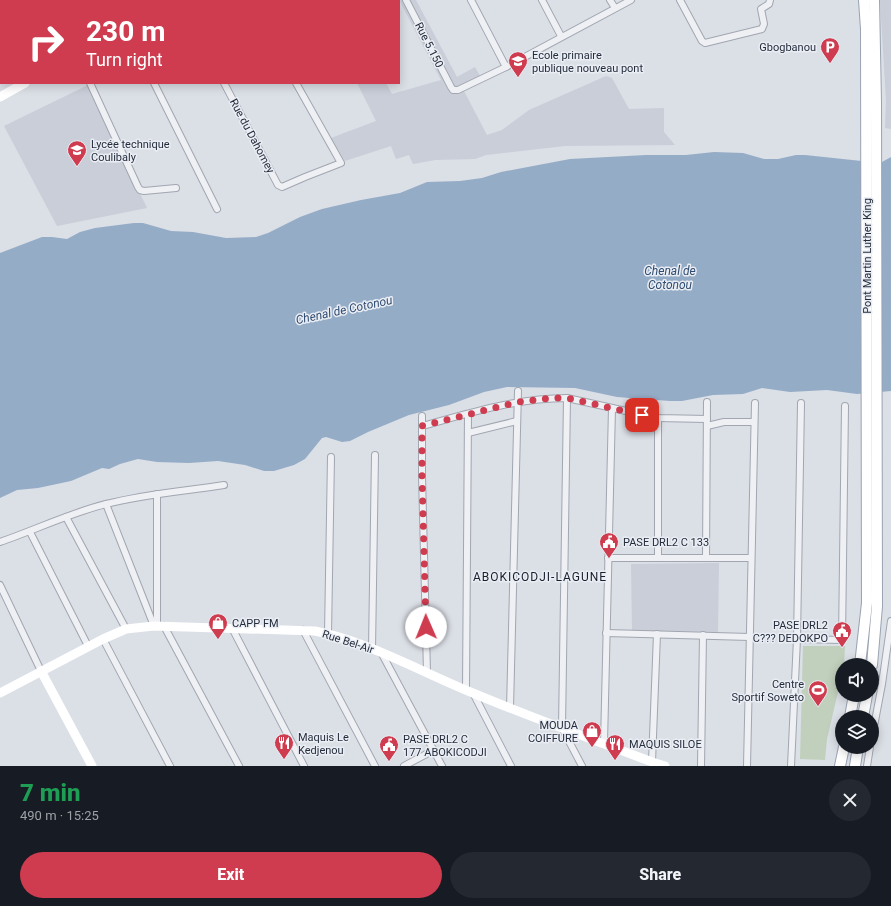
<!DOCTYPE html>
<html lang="en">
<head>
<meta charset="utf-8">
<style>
	:root { --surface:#171b24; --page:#242831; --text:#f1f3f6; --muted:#9ea1a6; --accent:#cf3c4f }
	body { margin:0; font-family:Roboto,sans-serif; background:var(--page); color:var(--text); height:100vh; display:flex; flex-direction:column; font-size:15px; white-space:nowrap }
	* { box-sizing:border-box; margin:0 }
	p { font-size:13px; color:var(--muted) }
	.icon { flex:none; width:22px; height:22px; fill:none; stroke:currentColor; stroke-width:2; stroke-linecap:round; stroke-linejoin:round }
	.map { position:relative; height:766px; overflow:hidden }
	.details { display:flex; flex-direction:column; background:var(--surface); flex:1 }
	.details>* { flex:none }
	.top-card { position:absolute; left:0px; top:0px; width:400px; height:84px; box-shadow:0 2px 10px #0003; background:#cf3c4f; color:#fff; overflow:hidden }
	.controls { position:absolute; left:835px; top:658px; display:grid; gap:8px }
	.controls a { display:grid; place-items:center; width:44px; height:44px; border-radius:50%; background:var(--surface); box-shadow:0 2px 10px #0003; font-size:20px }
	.pin { position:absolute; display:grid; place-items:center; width:34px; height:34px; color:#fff; margin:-17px; border-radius:8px; box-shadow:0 2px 6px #0006 }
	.me { position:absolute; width:44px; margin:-22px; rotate:359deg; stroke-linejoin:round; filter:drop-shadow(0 0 3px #0008) }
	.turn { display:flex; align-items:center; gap:14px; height:84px; padding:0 20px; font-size:18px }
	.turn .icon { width:52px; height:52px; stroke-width:2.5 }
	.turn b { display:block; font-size:28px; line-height:34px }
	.round { display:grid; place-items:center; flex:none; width:42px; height:42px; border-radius:21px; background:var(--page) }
	.head { display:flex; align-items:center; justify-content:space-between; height:68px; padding:0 20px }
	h1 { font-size:24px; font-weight:800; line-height:30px; color:#1e9e55 }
	.cta { display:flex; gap:8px; margin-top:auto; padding:8px 20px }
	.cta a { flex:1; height:46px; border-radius:24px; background:var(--accent); color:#fff; font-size:16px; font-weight:800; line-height:46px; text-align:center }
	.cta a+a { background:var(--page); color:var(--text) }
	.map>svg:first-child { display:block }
	.built { fill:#c9ced8 }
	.green { fill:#c1d0bc }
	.water { fill:#95acc7 }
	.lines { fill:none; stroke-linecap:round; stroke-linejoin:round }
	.street-casing { stroke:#a1a6b0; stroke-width:8 }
	.primary-casing { stroke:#9aa3b2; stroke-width:12 }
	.street { stroke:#eef0f4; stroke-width:6 }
	.secondary { stroke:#fff; stroke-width:9 }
	.primary { stroke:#fff; stroke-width:10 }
	.route { stroke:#cf3c4f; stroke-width:7; stroke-dasharray:0 12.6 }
	.labels { text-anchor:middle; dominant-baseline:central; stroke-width:3; stroke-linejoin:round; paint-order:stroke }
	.street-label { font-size:11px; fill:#252d3c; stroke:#eaeef4 }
	.poi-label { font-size:11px; fill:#252d3c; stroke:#eaeef4; text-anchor:start }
	.water-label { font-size:12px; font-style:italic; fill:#2f4b70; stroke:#eaeef4 }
	.neighbourhood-label { font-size:12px; letter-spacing:1px; fill:#181e2c; stroke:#eaeef4 }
</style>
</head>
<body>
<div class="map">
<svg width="891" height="766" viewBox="0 0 891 766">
	<rect width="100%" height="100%" fill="#dbdfe6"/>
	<g class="built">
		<polygon points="399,0 416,0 457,77 475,67 483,81 464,91 487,135 502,130 529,110 606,76 612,78 629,109 664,108 664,132 675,145 565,146 486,155 475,159 435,160 413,164 409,155 396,159 391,146 345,161 331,138 376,121 357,83 386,83 392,94 441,80"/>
		<polygon points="880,0 891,0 891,129 885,128 886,101"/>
		<polygon points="88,85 147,208 57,226 4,126"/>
		<polygon points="719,563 718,632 632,631 631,564"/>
	</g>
	<polygon class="green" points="803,646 845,646 844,665 842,665 842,675 827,739 825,760 800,759"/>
	<polygon class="water" points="714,152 743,153 764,159 778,159 796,155 805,155 871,162 882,162 891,157 891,391 857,394 827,390 790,392 762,388 743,394 713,395 682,401 670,401 617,397 575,388 507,387 484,392 449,405 409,415 368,432 350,441 342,442 326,437 322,438 305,459 294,465 274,471 264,471 245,465 218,461 189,463 157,462 138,459 120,464 109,469 102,468 71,481 38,488 17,490 0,498 0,253 42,237 52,237 67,239 80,232 95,228 134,223 143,223 171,231 193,232 226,238 256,237 268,233 300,217 322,209 361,200 400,193 427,182 460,181 482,178 501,172 570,159 646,155 686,155"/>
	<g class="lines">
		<defs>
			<g id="street">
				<polyline points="112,0 113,1"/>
				<polyline points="252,0 253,1"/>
				<polyline points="406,0 451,87 453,90 458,90 506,67 631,0"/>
				<polyline points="471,0 506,67"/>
				<polyline points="542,0 561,36"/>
				<polyline points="610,0 615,8"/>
				<polyline points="680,0 702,41 705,43 762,29 764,24 761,9 769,4 770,0"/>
				<polyline points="0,40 1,42"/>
				<polyline points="90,83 138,187 140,190 144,191 176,188"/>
				<polyline points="154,83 217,209"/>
				<polyline points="224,83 278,185 282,187 305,177 341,163 296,83"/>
				<polyline points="567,398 562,728 582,766"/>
				<polyline points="422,416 422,476 427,672"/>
				<polyline points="658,418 658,558"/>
				<path d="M 422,426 C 470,413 517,398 567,398 L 658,418 L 707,419"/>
				<polyline points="707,426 724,422 754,422"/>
				<polyline points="468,433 517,421"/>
				<polyline points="157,494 157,626"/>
				<polyline points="106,504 154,626"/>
				<polyline points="66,517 126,629"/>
				<polyline points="30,532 88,646"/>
				<path d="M 0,542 C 35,530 70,513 106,504 C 145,494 185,491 224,485"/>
				<polyline points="608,558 751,558"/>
				<polyline points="706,558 707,402"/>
				<polyline points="0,585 41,671"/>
				<polyline points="164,626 239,766"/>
				<polyline points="232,628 304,766"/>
				<polyline points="303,630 375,766"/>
				<polyline points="606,633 750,637"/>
				<polyline points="328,634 331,457"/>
				<polyline points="103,639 170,766"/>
				<polyline points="797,639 842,640 845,406"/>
				<polyline points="372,649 375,455"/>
				<polyline points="382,654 442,766"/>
				<polyline points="466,690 468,414"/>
				<polyline points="473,693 511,766"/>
				<polyline points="510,708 518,391"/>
				<polyline points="872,737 882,684 891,621"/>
				<polyline points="604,743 612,408"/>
				<polyline points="653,765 652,762 657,634"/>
				<polyline points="404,766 434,750"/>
				<polyline points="701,766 703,635"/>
				<polyline points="747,766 755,403"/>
				<polyline points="791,766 797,639 801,403"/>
				<polyline points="867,766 870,747"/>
			</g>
			<g id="primary">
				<polyline points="860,665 867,603 866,29 864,0"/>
				<polyline points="872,665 877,606 876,103 874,0"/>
				<polyline points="850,717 854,695"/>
				<polyline points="863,717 867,695"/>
				<polyline points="840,766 844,747"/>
				<polyline points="855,766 858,747"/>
			</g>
		</defs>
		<use href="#street" class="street-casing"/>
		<use href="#primary" class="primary-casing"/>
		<use href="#street" class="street"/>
		<g class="secondary">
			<polyline points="50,0 51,1"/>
			<polyline points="181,1 183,0"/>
			<polyline points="0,97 25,83"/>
			<polyline points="41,671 92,766"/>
			<path d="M 0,693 L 103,639 L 126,629 L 154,626 L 315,631 C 370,642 421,672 473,693 C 532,718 592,739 652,762 L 665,766"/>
		</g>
		<use href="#primary" class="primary"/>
	</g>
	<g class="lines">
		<polyline class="route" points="426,627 422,476 422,426 518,402 551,398 567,398 642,415"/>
	</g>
	<defs>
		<symbol id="parking-pin" viewBox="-11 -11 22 30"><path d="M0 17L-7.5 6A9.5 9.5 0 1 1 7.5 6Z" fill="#cf3c4f" stroke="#eaeef4"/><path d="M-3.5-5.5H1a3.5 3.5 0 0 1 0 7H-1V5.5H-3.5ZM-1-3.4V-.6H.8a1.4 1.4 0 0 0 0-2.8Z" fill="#fff"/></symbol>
		<symbol id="school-pin" viewBox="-11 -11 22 30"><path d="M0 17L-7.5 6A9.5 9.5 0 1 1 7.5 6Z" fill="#cf3c4f" stroke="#eaeef4"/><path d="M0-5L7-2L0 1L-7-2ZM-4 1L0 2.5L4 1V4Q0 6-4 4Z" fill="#fff"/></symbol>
		<symbol id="civic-pin" viewBox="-11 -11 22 30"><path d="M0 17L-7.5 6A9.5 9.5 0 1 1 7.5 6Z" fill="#cf3c4f" stroke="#eaeef4"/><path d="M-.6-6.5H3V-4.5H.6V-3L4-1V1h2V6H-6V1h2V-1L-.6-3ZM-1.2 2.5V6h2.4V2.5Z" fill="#fff"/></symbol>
		<symbol id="shop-pin" viewBox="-11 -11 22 30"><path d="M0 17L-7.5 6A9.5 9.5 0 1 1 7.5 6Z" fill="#cf3c4f" stroke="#eaeef4"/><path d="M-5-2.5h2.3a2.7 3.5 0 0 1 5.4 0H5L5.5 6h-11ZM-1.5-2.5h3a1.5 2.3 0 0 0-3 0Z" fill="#fff"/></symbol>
		<symbol id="stadium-pin" viewBox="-11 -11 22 30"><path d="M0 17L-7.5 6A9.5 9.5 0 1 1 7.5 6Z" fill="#cf3c4f" stroke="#eaeef4"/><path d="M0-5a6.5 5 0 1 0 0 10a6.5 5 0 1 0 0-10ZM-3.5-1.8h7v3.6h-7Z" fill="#fff"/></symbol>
		<symbol id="restaurant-pin" viewBox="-11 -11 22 30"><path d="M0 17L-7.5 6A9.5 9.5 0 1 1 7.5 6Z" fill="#cf3c4f" stroke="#eaeef4"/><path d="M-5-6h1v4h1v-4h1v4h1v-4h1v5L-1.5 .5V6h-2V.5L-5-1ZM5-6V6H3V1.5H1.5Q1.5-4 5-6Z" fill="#fff"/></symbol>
	</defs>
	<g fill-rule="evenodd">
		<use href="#parking-pin" x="819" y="36" width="22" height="30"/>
		<use href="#school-pin" x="507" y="50" width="22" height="30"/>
		<use href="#school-pin" x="66" y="139" width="22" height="30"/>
		<use href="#civic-pin" x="598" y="531" width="22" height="30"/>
		<use href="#shop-pin" x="207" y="612" width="22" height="30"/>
		<use href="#civic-pin" x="831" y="620" width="22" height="30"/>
		<use href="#stadium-pin" x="807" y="679" width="22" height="30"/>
		<use href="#shop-pin" x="581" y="720" width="22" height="30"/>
		<use href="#restaurant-pin" x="273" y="732" width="22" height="30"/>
		<use href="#restaurant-pin" x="604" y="733" width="22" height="30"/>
		<use href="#civic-pin" x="378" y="734" width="22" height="30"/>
	</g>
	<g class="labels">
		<g class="street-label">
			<text transform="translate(429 45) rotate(63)">Rue 5.150</text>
			<text transform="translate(252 136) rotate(62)">Rue du Dahomey</text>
			<text transform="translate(867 256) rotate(-90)">Pont Martin Luther King</text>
			<text transform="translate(348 642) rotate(18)">Rue Bel-Air</text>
		</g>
		<g class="poi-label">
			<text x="816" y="47" text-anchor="end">Gbogbanou</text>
			<text x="532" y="55">Ecole primaire<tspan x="532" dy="13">publique nouveau pont</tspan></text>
			<text x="91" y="144">Lycée technique<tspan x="91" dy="13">Coulibaly</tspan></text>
			<text x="623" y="542">PASE DRL2 C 133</text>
			<text x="232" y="623">CAPP FM</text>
			<text x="828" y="625" text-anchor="end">PASE DRL2<tspan x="828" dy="13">C??? DEDOKPO</tspan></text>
			<text x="804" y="684" text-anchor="end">Centre<tspan x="804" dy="13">Sportif Soweto</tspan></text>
			<text x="578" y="725" text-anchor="end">MOUDA<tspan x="578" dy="13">COIFFURE</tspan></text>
			<text x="298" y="737">Maquis Le<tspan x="298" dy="13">Kedjenou</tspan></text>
			<text x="403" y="739">PASE DRL2 C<tspan x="403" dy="13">177 ABOKICODJI</tspan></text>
			<text x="629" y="744">MAQUIS SILOE</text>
		</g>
		<g class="water-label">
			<text x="670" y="271">Chenal de<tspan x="670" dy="14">Cotonou</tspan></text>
			<text transform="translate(344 310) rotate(-12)">Chenal de Cotonou</text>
		</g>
		<g class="neighbourhood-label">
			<text x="540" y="577">ABOKICODJI-LAGUNE</text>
		</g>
	</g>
</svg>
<div class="controls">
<a><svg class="icon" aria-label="sound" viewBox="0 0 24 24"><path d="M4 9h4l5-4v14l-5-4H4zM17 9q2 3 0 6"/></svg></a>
<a><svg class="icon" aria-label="layers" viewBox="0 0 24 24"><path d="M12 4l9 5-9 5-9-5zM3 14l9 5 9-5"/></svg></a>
</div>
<div class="pin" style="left:642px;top:415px;background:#d93025"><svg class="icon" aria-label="arrive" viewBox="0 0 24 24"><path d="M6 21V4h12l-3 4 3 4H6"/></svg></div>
<svg class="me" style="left:426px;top:627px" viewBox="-20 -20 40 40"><circle r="19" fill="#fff"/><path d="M0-13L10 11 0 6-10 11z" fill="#cf3c4f"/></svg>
<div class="top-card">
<div class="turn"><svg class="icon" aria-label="right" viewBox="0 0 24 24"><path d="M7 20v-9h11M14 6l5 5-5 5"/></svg><div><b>230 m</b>Turn right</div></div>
</div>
</div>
<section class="details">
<div class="head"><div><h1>7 min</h1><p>490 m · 15:25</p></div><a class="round"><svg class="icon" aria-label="close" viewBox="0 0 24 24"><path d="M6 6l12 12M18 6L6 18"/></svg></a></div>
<div class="cta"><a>Exit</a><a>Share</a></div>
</section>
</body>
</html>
